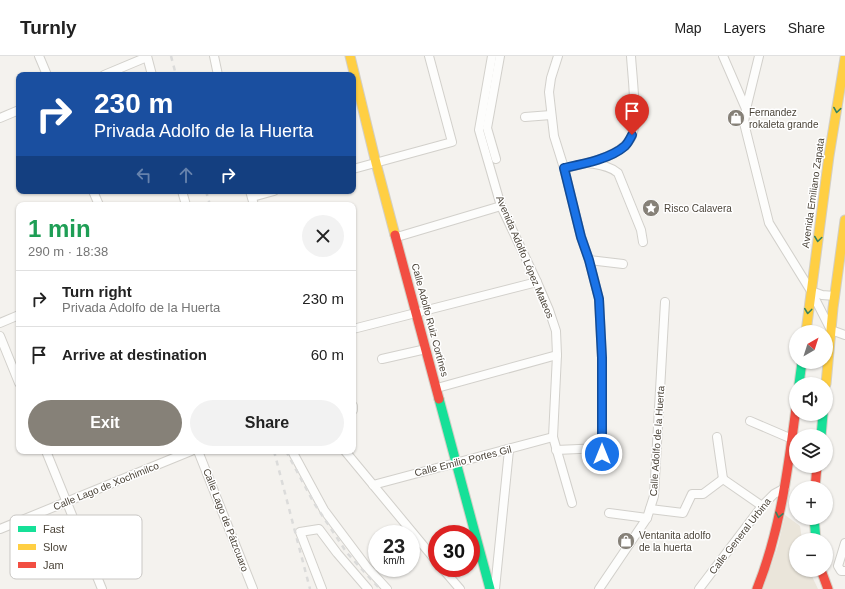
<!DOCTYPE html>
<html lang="en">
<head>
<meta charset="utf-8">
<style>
	:root { --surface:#fff; --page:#f2f2f2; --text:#222; --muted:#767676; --line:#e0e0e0; --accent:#868178 }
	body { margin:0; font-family:Arial,sans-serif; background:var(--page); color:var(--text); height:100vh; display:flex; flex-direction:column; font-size:15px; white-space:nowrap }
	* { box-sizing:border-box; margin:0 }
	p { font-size:13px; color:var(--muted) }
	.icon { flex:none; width:22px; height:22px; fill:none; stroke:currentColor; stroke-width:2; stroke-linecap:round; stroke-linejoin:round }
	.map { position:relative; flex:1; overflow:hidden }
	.details { position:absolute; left:16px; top:146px; width:340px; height:252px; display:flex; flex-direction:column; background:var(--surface); border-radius:8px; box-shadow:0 1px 3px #0004 }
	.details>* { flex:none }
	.hud { position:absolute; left:16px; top:16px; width:340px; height:122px; border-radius:8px; box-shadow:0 1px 3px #0004; background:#1a4fa0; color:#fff; overflow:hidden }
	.needle { width:26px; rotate:39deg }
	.controls { position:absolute; left:789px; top:269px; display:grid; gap:8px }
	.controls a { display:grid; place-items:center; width:44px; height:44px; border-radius:50%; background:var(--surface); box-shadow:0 1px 3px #0004; font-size:20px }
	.speed { position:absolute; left:368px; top:469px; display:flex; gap:8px; font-size:20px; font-weight:700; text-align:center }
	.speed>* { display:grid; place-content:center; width:52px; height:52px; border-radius:50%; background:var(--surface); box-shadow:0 1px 3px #0004; line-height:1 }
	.speed small { font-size:10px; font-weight:400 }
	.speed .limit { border:6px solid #d22; background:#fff; color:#111 }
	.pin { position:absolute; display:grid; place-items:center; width:34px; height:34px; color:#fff; margin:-41px -17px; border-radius:50% 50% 50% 0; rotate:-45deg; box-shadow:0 0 4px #0007 }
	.pin .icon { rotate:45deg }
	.me { position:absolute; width:44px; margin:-22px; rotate:0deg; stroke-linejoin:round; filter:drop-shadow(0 0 3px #0008) }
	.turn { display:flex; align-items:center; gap:14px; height:84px; padding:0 12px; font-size:18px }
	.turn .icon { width:52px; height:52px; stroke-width:2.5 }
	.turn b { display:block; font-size:28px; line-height:34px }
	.lanes { display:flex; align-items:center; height:38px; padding:0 12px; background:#0003; justify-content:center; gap:20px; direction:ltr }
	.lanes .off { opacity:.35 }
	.round { display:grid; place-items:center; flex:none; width:42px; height:42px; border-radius:21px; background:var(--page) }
	.head { display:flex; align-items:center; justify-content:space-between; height:68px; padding:0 12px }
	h1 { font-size:24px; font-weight:700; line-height:30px; color:#1e9e55 }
	.cta { display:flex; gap:8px; margin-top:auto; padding:8px 12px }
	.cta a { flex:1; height:46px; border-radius:24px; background:var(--accent); color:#fff; font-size:16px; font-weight:700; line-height:46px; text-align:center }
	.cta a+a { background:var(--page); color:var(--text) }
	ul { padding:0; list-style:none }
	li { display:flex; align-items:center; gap:12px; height:56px; padding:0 12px; border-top:1px solid var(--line) }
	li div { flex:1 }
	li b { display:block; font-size:15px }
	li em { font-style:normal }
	header { display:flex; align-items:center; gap:24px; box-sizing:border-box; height:56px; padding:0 20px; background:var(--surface); border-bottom:1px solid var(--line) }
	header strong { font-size:19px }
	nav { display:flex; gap:22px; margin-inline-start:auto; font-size:14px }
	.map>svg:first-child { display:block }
	.education { fill:#eae5da }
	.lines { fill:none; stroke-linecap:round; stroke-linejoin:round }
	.street-casing { stroke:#d2d0cb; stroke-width:10 }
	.fast-casing { stroke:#d3cfc5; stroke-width:11 }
	.slow-casing { stroke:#d3cfc5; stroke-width:11 }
	.jam-casing { stroke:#d3cfc5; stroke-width:11 }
	.street { stroke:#fdfdfc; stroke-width:8 }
	.fast { stroke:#16e098; stroke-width:9 }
	.slow { stroke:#ffcf43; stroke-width:9 }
	.jam { stroke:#f24e42; stroke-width:9 }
	.rail { stroke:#dbdbda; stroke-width:2.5; stroke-dasharray:5 5; stroke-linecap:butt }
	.oneway { stroke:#36825f }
	.route-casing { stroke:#114b97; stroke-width:10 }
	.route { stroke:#1a73e8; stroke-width:7 }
	.labels { text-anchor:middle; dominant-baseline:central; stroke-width:3; stroke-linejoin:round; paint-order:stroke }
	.poi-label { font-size:10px; fill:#4b4439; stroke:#fff; text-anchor:start }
	.street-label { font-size:10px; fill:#4b4439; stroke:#fff }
	.key { fill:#fff; stroke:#c9c7c4; stroke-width:1 }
	.key-label { font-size:11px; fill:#4b4439 }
</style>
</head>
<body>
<header>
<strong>Turnly</strong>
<nav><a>Map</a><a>Layers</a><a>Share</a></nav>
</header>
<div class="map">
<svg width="845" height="533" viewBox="0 0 845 533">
	<rect width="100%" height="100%" fill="#f4f2ee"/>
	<polygon class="education" points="785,459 800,470 802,484 796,484 796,514 809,514 818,533 763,533 778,490"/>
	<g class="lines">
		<defs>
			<g id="street">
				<polyline points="39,0 47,19"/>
				<polyline points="147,0 152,19"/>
				<polyline points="214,0 218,19"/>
				<polyline points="492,0 479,74 501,150 537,226 549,254 556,275 557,299 553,381 572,447"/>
				<polyline points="558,0 551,22 549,36 554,80 564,112 581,181 589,204 599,243 602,302 602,398"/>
				<polyline points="723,0 746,53 744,67 769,167 811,235 831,274 845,279"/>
				<polyline points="104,19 147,1"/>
				<polyline points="746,53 759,0"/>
				<polyline points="525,61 551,59"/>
				<polyline points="0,62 19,54"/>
				<polyline points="496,103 487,72 500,0"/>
				<path d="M 589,107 C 599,109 610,110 618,117 L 641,174 L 643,186"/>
				<path d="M 564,112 C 585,108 622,101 632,80 C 638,65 632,18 631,0"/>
				<polyline points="353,113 452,86 429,0"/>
				<polyline points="93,135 99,149"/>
				<polyline points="182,135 186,149"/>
				<polyline points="250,135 254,149"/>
				<polyline points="252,141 274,135"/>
				<polyline points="397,181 501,150"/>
				<polyline points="589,204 623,208"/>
				<polyline points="811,235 822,239 835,240"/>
				<polyline points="0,267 19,259"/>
				<polyline points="353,273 537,226"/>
				<polyline points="0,280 19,327"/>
				<polyline points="382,303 426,293"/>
				<polyline points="437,332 557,299"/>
				<polyline points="353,350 353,354"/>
				<polyline points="750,365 792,383"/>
				<polyline points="717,381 723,423"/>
				<polyline points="556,394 602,392"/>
				<polyline points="46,395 102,533"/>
				<polyline points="198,395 253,533"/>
				<polyline points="292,395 324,454 366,510 387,533"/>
				<polyline points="345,395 437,506"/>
				<polyline points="723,423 762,450"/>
				<polyline points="373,429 553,381"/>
				<polyline points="650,453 683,457 692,438 703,438 723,423"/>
				<polyline points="609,457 647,462"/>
				<polyline points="0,473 191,395"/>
				<polyline points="845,487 838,510 841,515 845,515"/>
				<polyline points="442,512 460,533"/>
				<polyline points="322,533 300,476 319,473 337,497 368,533"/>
				<polyline points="495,533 509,394"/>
				<polyline points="599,533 647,462 654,440 665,246"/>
				<polyline points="699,533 762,450 774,438 785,432"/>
			</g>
			<g id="fast">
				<polyline points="799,328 802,306"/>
				<polyline points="439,343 490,533"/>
				<polyline points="821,380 823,358"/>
				<polyline points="814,462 816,484"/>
			</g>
			<g id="slow">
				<polyline points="350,0 376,107 395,179"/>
				<polyline points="806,276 829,100 845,2"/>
				<polyline points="826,328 833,252 845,164"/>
			</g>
			<g id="jam">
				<polyline points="395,179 439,343"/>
				<polyline points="815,432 817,410"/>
				<polyline points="821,514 828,533"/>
				<path d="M 757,533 C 780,475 788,414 796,352"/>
			</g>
		</defs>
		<use href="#street" class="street-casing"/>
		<use href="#fast" class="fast-casing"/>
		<use href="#slow" class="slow-casing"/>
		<use href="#jam" class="jam-casing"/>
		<use href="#street" class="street"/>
		<use href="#fast" class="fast"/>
		<use href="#slow" class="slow"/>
		<use href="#jam" class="jam"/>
		<g class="rail">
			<polyline points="171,0 176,19"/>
			<polyline points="206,135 210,149"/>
			<polyline points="274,395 310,533"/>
			<polyline points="286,395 314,447 347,497 380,533"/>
		</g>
	</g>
	<defs><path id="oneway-chevron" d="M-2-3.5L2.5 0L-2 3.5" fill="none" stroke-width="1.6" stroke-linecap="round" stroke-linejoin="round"/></defs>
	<g class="oneway">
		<use href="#oneway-chevron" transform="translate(837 54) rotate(99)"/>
		<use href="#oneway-chevron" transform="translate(818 183) rotate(98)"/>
		<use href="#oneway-chevron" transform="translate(808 255) rotate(97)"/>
		<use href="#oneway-chevron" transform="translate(779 459) rotate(102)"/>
	</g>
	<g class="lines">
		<defs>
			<path id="route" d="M 602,398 L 602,302 L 599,243 L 589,204 L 581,181 L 564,112 C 583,108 610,103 625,90 C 628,87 630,83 632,79"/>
		</defs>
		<use href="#route" class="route-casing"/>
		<use href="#route" class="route"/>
	</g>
	<defs>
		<symbol id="shop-disc" viewBox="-11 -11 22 22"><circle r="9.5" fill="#868178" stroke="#fff"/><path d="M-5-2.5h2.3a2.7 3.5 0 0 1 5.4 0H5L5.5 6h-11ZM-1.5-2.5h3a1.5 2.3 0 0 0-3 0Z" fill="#fff"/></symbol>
		<symbol id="sight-disc" viewBox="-11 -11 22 22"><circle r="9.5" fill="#868178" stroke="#fff"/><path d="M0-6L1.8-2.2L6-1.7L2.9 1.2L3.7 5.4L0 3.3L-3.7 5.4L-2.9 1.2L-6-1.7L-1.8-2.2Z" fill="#fff"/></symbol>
	</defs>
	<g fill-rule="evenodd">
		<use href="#shop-disc" x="726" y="52" width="20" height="20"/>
		<use href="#sight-disc" x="641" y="142" width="20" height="20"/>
		<use href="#shop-disc" x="616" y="475" width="20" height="20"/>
	</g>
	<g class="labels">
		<g class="poi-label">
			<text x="749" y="56">Fernandez<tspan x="749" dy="12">rokaleta grande</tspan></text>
			<text x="664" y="152">Risco Calavera</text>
			<text x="639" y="479">Ventanita adolfo<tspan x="639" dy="12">de la huerta</tspan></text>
		</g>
		<g class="street-label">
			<text transform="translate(813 137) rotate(-82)">Avenida Emiliano Zapata</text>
			<text transform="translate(525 201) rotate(67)">Avenida Adolfo López Mateos</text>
			<text transform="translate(430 264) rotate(75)">Calle Adolfo Ruiz Cortínes</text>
			<text transform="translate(657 385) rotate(-86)">Calle Adolfo de la Huerta</text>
			<text transform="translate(463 405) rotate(-14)">Calle Emilio Portes Gil</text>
			<text transform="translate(106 430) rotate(-22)">Calle Lago de Xochimilco</text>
			<text transform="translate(226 464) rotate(69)">Calle Lago de Pátzcuaro</text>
			<text transform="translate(740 480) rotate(-52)">Calle General Urbina</text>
		</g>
	</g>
	<rect x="10" y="459" width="132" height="64" rx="6" class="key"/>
	<rect x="18" y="470" width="18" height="6" fill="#16e098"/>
	<rect x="18" y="488" width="18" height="6" fill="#ffcf43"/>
	<rect x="18" y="506" width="18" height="6" fill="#f24e42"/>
	<g class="key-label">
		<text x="43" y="477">Fast</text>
		<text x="43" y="495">Slow</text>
		<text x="43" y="513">Jam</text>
	</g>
</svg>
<div class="controls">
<a><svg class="needle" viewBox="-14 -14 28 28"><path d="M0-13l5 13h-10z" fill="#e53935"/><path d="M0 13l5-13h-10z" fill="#767676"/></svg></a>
<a><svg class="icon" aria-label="sound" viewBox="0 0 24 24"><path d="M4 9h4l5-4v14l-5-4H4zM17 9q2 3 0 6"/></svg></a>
<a><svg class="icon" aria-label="layers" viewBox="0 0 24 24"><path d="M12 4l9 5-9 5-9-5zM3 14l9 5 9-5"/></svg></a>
<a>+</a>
<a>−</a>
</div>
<div class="speed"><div>23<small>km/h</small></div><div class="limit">30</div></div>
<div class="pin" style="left:632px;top:79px;background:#d93025"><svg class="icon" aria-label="arrive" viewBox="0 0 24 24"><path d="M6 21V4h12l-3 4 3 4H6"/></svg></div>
<svg class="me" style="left:602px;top:398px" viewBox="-20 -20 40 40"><circle r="17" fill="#1a73e8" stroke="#fff" stroke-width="3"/><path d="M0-11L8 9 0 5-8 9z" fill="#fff"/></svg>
<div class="hud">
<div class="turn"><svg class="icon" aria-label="right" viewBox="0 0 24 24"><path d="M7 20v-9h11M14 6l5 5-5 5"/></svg><div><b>230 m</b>Privada Adolfo de la Huerta</div></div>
<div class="lanes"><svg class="icon off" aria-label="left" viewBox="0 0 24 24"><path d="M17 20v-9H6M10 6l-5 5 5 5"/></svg><svg class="icon off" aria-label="ahead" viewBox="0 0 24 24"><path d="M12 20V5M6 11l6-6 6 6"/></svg><svg class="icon" aria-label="right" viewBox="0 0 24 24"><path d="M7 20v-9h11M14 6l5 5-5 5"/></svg></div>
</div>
<section class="details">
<div class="head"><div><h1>1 min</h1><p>290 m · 18:38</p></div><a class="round"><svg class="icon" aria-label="close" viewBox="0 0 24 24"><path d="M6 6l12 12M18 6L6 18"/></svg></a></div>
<ul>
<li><svg class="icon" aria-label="right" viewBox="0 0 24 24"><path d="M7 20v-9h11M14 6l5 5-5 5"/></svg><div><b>Turn right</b><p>Privada Adolfo de la Huerta</p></div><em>230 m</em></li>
<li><svg class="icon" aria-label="arrive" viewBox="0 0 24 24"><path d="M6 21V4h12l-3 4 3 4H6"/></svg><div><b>Arrive at destination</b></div><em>60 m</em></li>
</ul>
<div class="cta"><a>Exit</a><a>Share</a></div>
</section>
</div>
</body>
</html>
